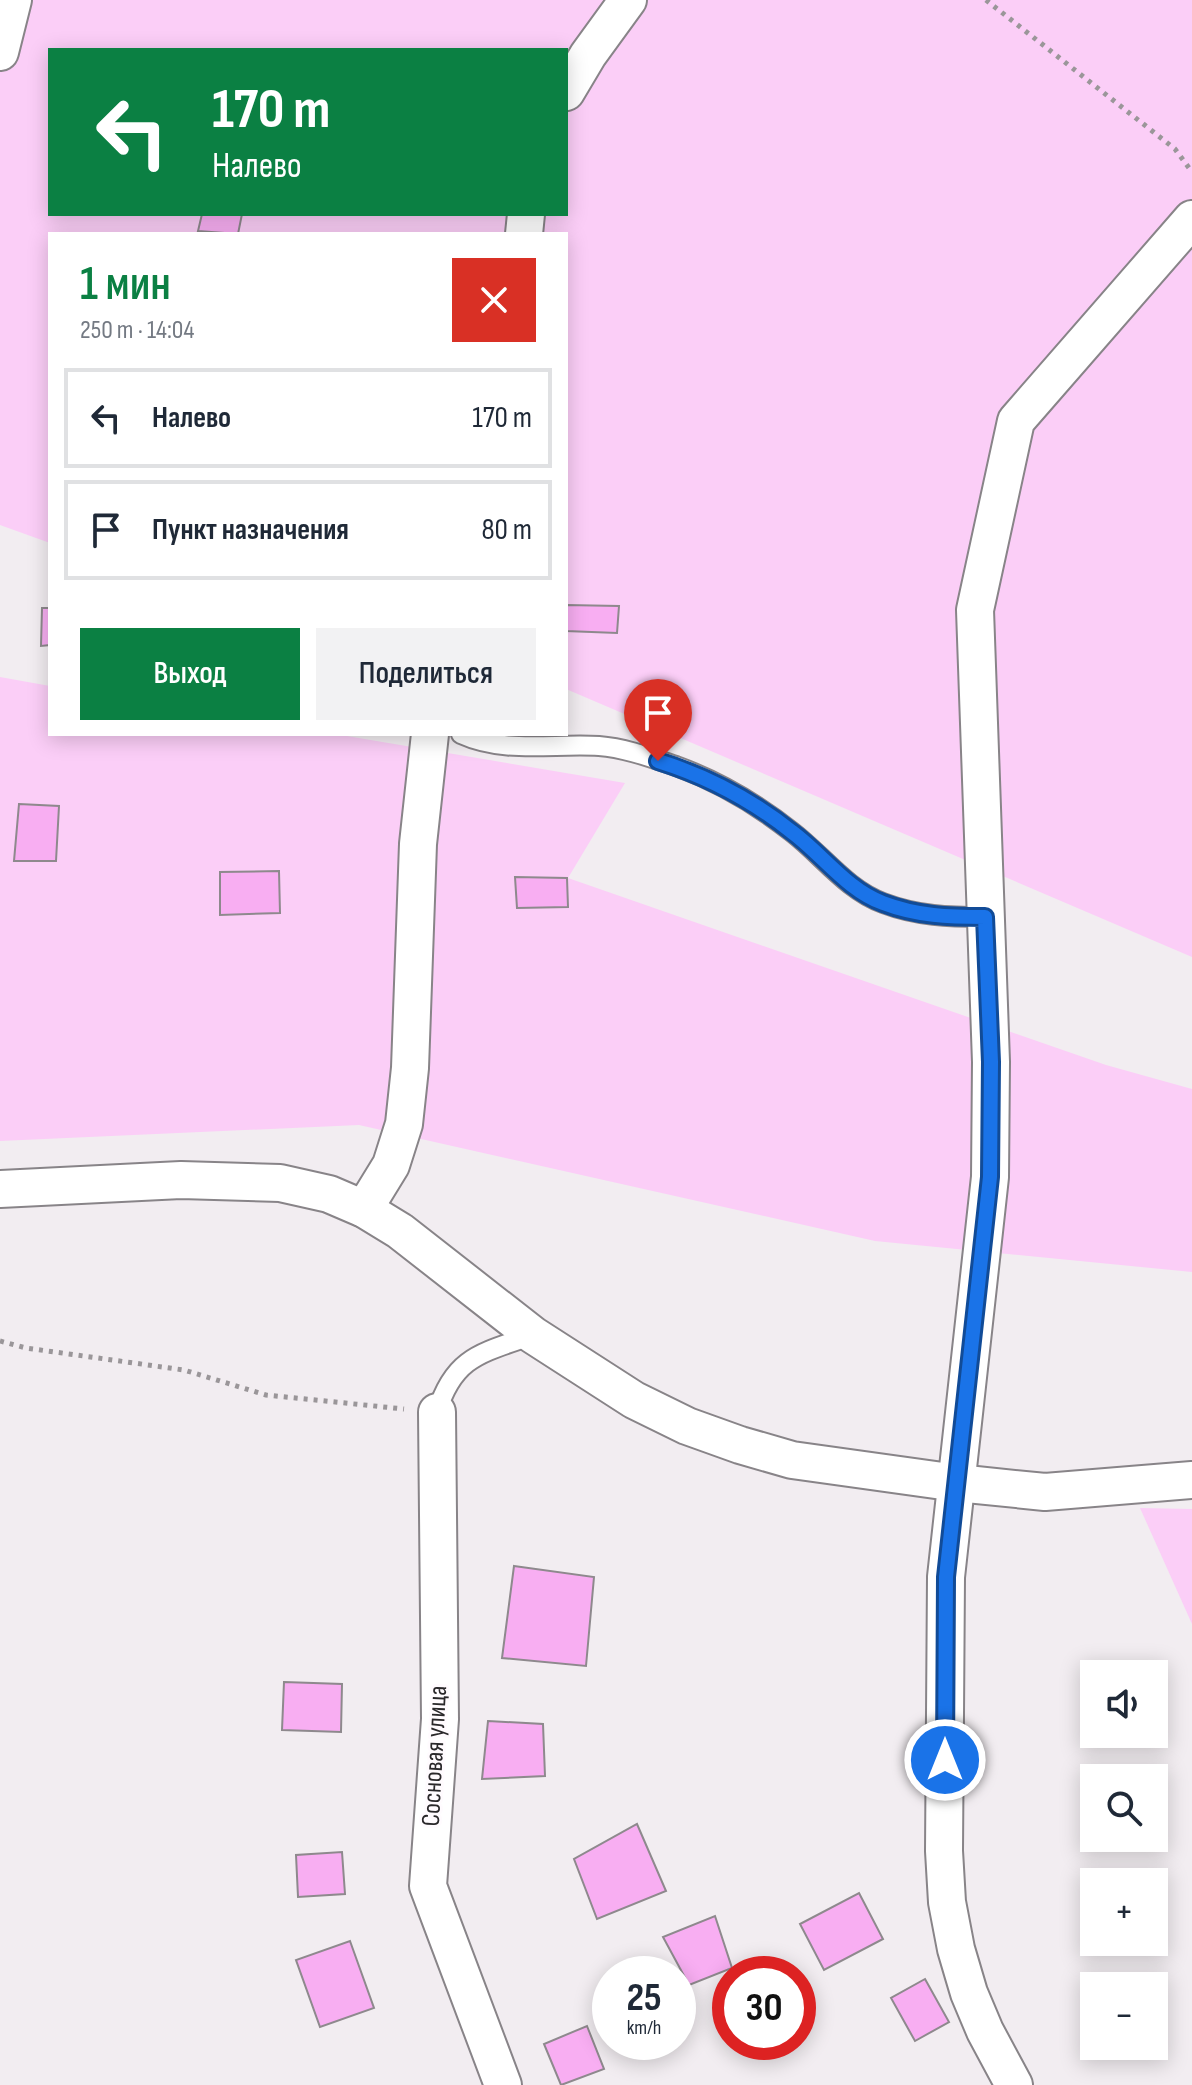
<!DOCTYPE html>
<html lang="ru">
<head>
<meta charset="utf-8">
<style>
	:root { --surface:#fff; --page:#f2f2f3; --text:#1f2937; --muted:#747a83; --line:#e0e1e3; --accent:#0b8043 }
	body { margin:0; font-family:"Sofia Sans Condensed",sans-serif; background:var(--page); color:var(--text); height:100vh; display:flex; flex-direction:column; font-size:30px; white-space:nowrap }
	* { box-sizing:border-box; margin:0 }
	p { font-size:26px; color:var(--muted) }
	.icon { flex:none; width:44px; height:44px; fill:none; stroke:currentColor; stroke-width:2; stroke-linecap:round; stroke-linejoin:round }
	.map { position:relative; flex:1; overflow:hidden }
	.panel { position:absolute; left:48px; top:232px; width:520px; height:504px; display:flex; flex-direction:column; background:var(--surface); border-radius:0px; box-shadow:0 4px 20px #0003 }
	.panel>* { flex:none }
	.top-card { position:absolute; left:48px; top:48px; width:520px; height:168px; border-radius:0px; box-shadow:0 4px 20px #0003; background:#0b8043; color:#fff; overflow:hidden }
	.controls { position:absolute; left:1080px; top:1660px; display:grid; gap:16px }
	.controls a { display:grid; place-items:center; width:88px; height:88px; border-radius:0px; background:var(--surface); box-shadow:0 4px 20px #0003; font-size:40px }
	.speed { position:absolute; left:592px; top:1956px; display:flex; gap:16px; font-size:40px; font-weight:700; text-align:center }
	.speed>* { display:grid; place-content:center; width:104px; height:104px; border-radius:50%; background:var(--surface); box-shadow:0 4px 20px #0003; line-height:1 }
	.speed small { font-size:20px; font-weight:400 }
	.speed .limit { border:12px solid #d22; background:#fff; color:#111 }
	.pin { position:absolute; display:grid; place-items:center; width:68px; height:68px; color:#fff; margin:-82px -34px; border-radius:50% 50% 50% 0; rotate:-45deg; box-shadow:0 0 8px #0007 }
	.pin .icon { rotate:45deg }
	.me { position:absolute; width:88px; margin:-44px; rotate:0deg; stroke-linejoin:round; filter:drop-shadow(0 0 6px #0008) }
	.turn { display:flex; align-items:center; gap:28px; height:168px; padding:0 32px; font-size:36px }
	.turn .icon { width:104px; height:104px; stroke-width:2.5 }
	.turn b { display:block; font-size:56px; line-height:68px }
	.round { display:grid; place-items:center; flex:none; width:84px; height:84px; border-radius:0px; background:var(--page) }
	.summary { display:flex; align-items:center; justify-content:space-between; height:136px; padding:0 32px }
	h1 { font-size:48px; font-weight:600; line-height:60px; color:var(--accent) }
	.button { display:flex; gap:16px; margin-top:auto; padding:16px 32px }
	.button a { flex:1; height:92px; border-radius:0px; background:var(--accent); color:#fff; font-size:32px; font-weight:600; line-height:92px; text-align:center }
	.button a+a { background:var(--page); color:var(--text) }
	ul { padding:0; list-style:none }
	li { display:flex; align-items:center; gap:24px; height:100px; margin:0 16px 12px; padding:0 16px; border:4px solid var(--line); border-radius:0px }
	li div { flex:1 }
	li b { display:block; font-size:30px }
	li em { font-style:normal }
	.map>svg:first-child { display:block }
	.green { fill:#fbcef7; fill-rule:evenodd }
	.building { fill:#f8aef2; stroke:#8e898d; stroke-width:2 }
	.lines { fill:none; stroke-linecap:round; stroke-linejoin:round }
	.service-casing { stroke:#888488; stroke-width:22 }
	.minor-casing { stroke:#888488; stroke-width:40 }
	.path { stroke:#9a9699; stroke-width:5; stroke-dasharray:4 6; stroke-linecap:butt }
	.service { stroke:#fff; stroke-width:18 }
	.minor { stroke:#fff; stroke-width:36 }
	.route-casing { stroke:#114b97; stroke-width:20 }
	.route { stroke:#1a73e8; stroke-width:14 }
	.labels { text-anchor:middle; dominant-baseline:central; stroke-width:6; stroke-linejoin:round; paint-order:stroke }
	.street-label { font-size:26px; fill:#2a282a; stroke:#fffbfe }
</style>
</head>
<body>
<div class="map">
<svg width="1192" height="2085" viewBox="0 0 1192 2085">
	<rect width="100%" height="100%" fill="#f2edf1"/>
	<g class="green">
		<path d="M 0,0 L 1192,0 L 1192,957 L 566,689 L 566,234 L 50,234 L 50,543 L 0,525 ZM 50,50 L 566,50 L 566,214 L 50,214 Z"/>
		<polygon points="0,677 50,686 50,734 335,734 625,783 568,878 1106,1065 1192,1089 1192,1272 875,1241 359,1125 0,1141"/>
		<polygon points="1140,1508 1192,1509 1192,1624"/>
	</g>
	<g class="building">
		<polygon points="202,214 242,214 238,234 198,231"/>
		<polygon points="566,605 619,606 617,633 566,631"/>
		<polygon points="42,608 50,608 50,645 41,646"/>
		<polygon points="19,804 59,806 56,861 14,861"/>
		<polygon points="279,871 280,913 220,915 220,872"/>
		<polygon points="515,877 567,878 568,907 517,908"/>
		<polygon points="514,1566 594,1577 586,1666 502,1658"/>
		<polygon points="284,1682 342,1684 341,1732 282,1730"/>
		<polygon points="488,1721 543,1724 545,1776 482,1779"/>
		<polygon points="637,1824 666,1891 597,1919 574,1859"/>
		<polygon points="342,1852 345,1894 298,1897 296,1855"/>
		<polygon points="859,1893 883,1939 824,1970 800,1924"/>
		<polygon points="715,1916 732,1968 689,1985 663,1937"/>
		<polygon points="350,1941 374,2008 320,2027 296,1960"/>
		<polygon points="925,1979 949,2022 915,2041 891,1998"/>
		<polygon points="587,2026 604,2069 561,2085 544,2044"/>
	</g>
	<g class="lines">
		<defs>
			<g id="service">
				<path d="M 461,734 C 505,754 553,743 599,746 C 625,748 652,758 676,766 C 717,781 758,805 792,832 C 822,855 847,890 883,903 C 917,916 949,917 985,917"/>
				<path d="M 437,1412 C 454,1356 482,1353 533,1335"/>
			</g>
			<g id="minor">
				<polyline points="0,52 13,0"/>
				<polyline points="566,92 588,55 628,0"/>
				<polyline points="524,234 526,214"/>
				<polyline points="0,1189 181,1180 280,1183 329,1194 364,1209 400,1231 533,1335 634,1400 687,1426 740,1445 792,1460 957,1483 1045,1492 1192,1480"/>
				<polyline points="364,1209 391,1165 404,1124 410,1068 418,844 430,734"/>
				<polyline points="437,1412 440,1719 428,1886 503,2085"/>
				<polyline points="1014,2085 985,2031 969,1993 956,1949 947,1902 944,1851 946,1577 990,1177 991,1062 975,610 1016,421 1192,219"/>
			</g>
		</defs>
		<use href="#service" class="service-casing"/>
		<use href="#minor" class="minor-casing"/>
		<g class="path">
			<polyline points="986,0 1175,149 1192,172"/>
			<polyline points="0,1341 26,1348 184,1370 266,1395 404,1409"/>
		</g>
		<use href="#service" class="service"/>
		<use href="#minor" class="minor"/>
	</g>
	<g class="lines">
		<defs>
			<path id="route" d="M 658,761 C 706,776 752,800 792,832 C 822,854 847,890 883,903 C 917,916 949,917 985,917 L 991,1062 L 990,1177 L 946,1577 L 945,1760"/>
		</defs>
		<use href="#route" class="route-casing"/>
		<use href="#route" class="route"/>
	</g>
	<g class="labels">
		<g class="street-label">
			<text transform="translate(435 1756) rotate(-87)">Сосновая улица</text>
		</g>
	</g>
</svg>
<div class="controls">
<a><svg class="icon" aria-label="sound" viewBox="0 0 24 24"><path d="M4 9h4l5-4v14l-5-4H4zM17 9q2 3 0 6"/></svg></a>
<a><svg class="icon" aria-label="search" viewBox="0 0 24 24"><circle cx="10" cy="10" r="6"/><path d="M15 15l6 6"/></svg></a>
<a>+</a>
<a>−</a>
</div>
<div class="speed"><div>25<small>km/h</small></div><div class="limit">30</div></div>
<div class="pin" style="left:658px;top:761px;background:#d93025"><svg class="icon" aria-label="arrive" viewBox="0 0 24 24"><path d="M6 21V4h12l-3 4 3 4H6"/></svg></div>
<svg class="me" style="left:945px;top:1760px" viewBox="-20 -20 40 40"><circle r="17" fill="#1a73e8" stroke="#fff" stroke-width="3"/><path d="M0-11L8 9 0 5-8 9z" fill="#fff"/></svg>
<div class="top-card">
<div class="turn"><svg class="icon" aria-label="left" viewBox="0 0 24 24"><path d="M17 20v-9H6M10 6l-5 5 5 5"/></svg><div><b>170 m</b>Налево</div></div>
</div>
<section class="panel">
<div class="summary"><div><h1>1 мин</h1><p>250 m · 14:04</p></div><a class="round" style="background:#d93025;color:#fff"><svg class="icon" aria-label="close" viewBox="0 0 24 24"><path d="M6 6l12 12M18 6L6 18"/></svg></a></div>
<ul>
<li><svg class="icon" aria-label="left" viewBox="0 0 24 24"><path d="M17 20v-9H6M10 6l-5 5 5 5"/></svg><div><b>Налево</b></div><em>170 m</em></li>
<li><svg class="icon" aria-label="arrive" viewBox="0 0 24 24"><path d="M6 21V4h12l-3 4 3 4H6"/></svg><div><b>Пункт назначения</b></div><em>80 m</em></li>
</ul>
<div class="button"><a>Выход</a><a>Поделиться</a></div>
</section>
</div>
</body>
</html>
